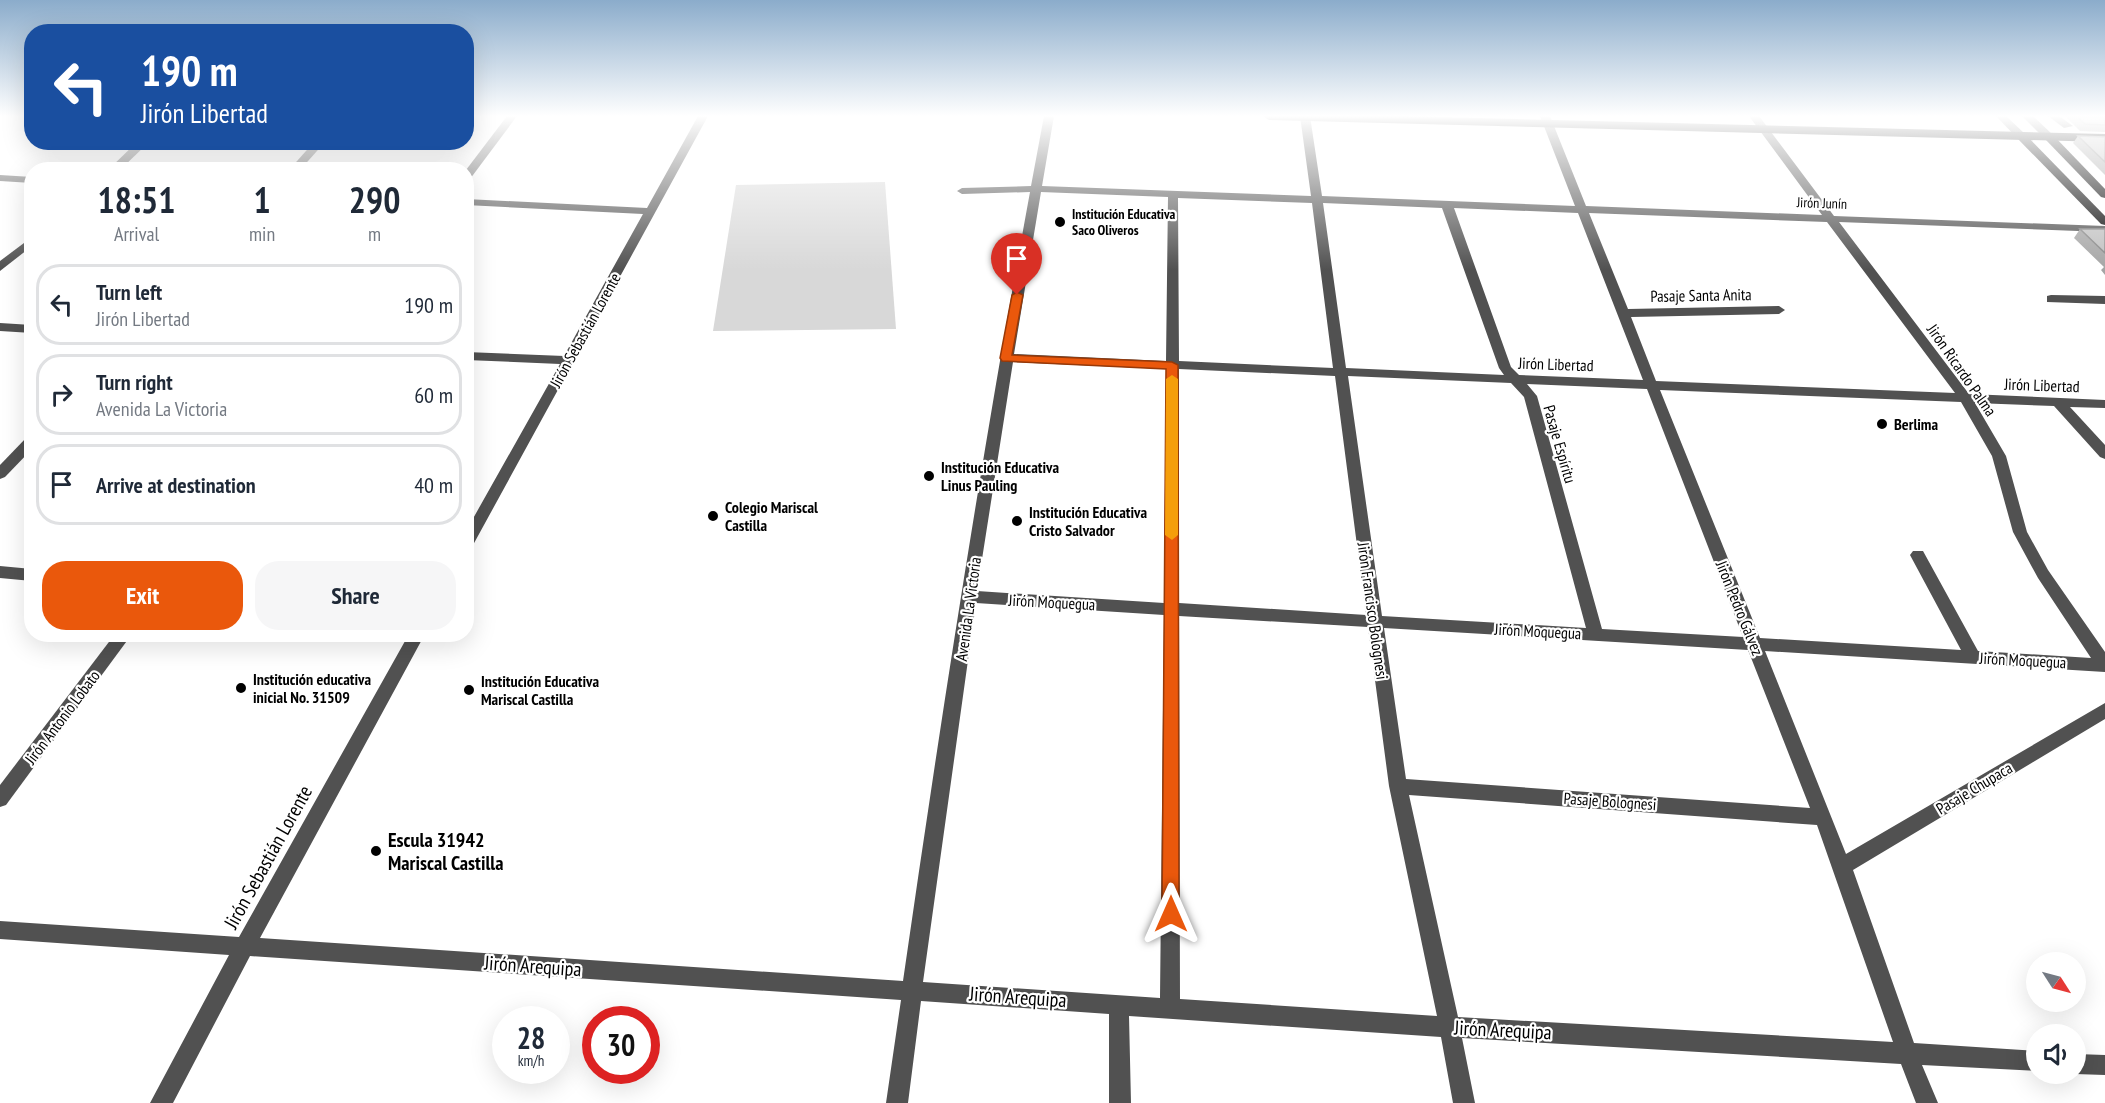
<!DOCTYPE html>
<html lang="en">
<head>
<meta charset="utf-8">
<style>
	:root { --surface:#fff; --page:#f6f6f7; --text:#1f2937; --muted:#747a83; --line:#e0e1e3; --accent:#ea580c }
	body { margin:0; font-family:"PT Sans Narrow",sans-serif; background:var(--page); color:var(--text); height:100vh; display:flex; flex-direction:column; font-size:22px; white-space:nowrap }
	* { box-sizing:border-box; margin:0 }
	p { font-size:20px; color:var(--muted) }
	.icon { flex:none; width:33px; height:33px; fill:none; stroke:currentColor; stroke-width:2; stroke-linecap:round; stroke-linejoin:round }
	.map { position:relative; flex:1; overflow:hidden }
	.panel { position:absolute; left:24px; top:162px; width:450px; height:480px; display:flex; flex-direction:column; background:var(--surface); border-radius:24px; box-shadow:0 6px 24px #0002 }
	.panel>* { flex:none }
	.banner { position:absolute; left:24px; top:24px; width:450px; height:126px; border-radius:24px; box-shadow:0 6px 24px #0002; background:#1a4fa0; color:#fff; overflow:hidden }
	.needle { width:39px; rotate:126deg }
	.tools { position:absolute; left:2026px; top:952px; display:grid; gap:12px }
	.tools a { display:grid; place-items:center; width:60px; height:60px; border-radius:50%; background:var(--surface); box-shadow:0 6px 24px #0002; font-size:30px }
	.speed { position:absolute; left:492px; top:1006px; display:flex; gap:12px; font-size:30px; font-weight:700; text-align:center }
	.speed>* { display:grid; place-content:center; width:78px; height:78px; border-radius:50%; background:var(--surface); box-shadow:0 6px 24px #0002; line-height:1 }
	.speed small { font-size:15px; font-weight:400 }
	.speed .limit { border:9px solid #d22; background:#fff; color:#111 }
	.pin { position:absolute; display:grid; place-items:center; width:51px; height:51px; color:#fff; margin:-62px -26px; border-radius:50% 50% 50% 0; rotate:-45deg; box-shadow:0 0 6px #0007 }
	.pin .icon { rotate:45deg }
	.me { position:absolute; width:66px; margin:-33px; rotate:0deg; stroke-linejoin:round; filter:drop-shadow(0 0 4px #0008) }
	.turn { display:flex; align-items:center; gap:21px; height:126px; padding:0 18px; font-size:27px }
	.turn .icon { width:78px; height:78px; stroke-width:2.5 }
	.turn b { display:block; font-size:42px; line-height:51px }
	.eta { display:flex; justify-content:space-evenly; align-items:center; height:102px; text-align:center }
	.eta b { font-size:36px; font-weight:800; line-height:42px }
	.button { display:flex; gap:12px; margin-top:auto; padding:12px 18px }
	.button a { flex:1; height:69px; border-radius:24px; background:var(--accent); color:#fff; font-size:24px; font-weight:800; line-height:69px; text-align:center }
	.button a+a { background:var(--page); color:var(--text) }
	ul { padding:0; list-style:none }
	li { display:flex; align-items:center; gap:18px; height:81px; margin:0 12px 9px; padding:0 6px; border:3px solid var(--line); border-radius:24px }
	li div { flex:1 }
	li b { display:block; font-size:22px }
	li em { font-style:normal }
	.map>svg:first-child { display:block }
	.green { fill:#d8d8d8 }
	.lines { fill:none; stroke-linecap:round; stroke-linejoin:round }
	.minor { fill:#515151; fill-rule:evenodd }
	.major { fill:#000; fill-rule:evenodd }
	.highway { fill:#000; fill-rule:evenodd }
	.wall { fill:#a5a5a5 }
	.building { fill:#c0c0c0; stroke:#868686; stroke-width:1.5 }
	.route { fill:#ea580c; stroke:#983908; stroke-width:1.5 }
	.slow { fill:#f59e0b }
	.poi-dot { fill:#000; stroke:#fff; stroke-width:2 }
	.labels { text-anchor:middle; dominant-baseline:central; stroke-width:4.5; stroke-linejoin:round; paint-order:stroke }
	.far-street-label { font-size:14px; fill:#000; stroke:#fff }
	.far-poi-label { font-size:14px; font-weight:bold; fill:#000; stroke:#fff; text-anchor:start }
	.street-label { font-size:16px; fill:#000; stroke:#fff }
	.poi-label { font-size:16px; font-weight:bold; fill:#000; stroke:#fff; text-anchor:start }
	.near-poi-label { font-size:20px; font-weight:bold; fill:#000; stroke:#fff; text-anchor:start }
	.near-street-label { font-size:20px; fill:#000; stroke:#fff }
</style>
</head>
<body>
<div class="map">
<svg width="2105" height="1103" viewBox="0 0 2105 1103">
	<rect width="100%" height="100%" fill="#fff"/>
	<polygon class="green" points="885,182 896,329 713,331 736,185"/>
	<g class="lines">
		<g class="minor">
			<polygon points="507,116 517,116 470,179 466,180 466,170"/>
			<polygon points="698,116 708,116 473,545 466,550 466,531 560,364 466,360 466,352 564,356 643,214 466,205 466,199 647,208"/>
			<path d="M 1044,116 L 1054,116 L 1042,186 L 1311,196 L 1300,116 L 1310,116 L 1322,196 L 1575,206 L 1540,116 L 1550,116 L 1586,206 L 1822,215 L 1749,116 L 1759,116 L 1834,216 L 2105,226 L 2105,232 L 1839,222 L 1969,394 L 2105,400 L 2105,408 L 2070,407 L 2105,445 L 2105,459 L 2100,457 L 2054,406 L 1975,403 L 2006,456 L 2027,532 L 2048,570 L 2105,652 L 2105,672 L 1765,651 L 1846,854 L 2105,703 L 2105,719 L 1853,870 L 1914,1043 L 2037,1051 L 2037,1071 L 1922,1065 L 1938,1103 L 1916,1103 L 1901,1064 L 1462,1038 L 1475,1103 L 1453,1103 L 1441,1037 L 1129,1016 L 1131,1103 L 1109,1103 L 1109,1014 L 921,1001 L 908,1103 L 886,1103 L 901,1000 L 250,956 L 173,1103 L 150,1103 L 229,955 L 0,939 L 0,921 L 239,937 L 409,634 L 425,634 L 260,938 L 903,981 C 941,717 982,454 1030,192 L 962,194 L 957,191 L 962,188 L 1031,186 ZM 1041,192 L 1168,197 L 1166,361 L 1014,354 ZM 1178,198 L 1312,203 L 1333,368 L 1179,361 ZM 1323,203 L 1442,208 L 1499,368 L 1504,375 L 1346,368 ZM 1454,208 L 1578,213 L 1643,380 L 1519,375 L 1511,367 ZM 1589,213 L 1827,222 L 1955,393 L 1656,381 L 1631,317 L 1779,314 L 1785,310 L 1779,306 L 1628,309 ZM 1013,362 L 1166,369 L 1164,603 L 977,591 ZM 1179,369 L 1335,376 L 1366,615 L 1179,603 ZM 1348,376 L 1511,383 L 1524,397 L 1586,628 L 1382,616 ZM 1527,384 L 1647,389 L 1743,637 L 1602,629 L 1537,396 ZM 1660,390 L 1961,402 L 1992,456 L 2013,532 L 2038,578 L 2091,658 L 1978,651 L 1923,551 L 1913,551 L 1910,555 L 1961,650 L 1760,638 ZM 976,603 L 1164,615 L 1160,998 L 923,982 ZM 1179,616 L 1368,627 L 1389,786 L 1437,1016 L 1180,999 ZM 1384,628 L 1748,650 L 1810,808 L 1406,779 ZM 1409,795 L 1817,825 L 1893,1042 L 1458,1017 Z"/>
			<polygon points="1996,116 2006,116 2025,134 2025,138 2017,138"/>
			<polygon points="2022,116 2033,116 2053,135 2053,139 2045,139"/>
			<polygon points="2048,116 2059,116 2073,126 2064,128"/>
			<polygon points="137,142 149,142 120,170 108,170"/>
			<polygon points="314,142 325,142 300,170 289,170"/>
			<polygon points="0,175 32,177 32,183 0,181"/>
			<polygon points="32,237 32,246 0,271 0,261"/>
			<polygon points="2051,295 2105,296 2105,304 2047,302 2047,296"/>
			<polygon points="0,323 32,325 32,333 0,331"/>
			<polygon points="32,435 32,449 5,477 0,479 0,465 27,437"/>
			<polygon points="0,566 32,569 32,581 0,578"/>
			<polygon points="115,634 132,634 6,805 0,807 0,785"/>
			<polygon points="2076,1054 2105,1055 2105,1075 2075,1074"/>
		</g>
		<g class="major">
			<polygon points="2017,134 2025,134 2105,216 2105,225 2101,224 2017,138"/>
			<polygon points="2049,134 2053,135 2105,189 2105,198 2101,197 2045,139 2044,137"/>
		</g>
		<polygon class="highway" points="1263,116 1399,116 2105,134 2105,142 1269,120"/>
	</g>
	<g class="wall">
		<polygon points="2065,116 2105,116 2105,132 2080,131"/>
		<polygon points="2078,136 2105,137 2105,175 2073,143"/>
		<polygon points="2080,229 2105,229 2105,275 2101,270 2104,267 2074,238"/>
	</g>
	<g class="building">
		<polygon points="2077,116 2105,116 2105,125 2085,124"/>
		<polygon points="2078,136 2105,137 2105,162"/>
		<polygon points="2080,229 2105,229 2105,253"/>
	</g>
	<linearGradient id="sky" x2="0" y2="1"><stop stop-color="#8baccb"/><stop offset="0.43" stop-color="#fff"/><stop offset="1" stop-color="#fff" stop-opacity="0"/></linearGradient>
	<rect width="2105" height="270" fill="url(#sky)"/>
	<polygon class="route" points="1017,292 1023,295 1012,355 1172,362 1178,365 1179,914 1177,920 1171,922 1164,920 1162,914 1166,369 1002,361 1000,358 1012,295"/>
	<polygon class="slow" points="1172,375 1178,379 1178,535 1172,540 1165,535 1166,379"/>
	<g class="poi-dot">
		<circle cx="1060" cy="222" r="6"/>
		<circle cx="1882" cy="424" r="6"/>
		<circle cx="929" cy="476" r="6"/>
		<circle cx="713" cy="516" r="6"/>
		<circle cx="1017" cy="521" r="6"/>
		<circle cx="241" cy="688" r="6"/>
		<circle cx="469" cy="690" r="6"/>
		<circle cx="376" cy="851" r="6"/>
	</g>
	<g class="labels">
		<g class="far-street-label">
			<text transform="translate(1822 203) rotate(2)">Jirón Junín</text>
		</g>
		<g class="far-poi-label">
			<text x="1072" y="214">Institución Educativa<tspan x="1072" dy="16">Saco Oliveros</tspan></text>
		</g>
		<g class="street-label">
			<text transform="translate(1701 295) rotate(-1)">Pasaje Santa Anita</text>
			<text transform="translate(585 330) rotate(-61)">Jirón Sebastián Lorente</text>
			<text transform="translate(1556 364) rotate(2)">Jirón Libertad</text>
			<text transform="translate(1962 370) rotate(55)">Jirón Ricardo Palma</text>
			<text transform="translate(2042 385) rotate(2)">Jirón Libertad</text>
			<text transform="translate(1560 444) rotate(74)">Pasaje Espíritu</text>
			<text transform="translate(1052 602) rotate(3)">Jirón Moquegua</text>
			<text transform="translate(1740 608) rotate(68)">Jirón Pedro Gálvez</text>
			<text transform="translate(968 609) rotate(-82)">Avenida La Victoria</text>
			<text transform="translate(1373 611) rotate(82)">Jirón Francisco Bolognesi</text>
			<text transform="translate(1538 631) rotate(3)">Jirón Moquegua</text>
			<text transform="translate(2023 660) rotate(3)">Jirón Moquegua</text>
			<text transform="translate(62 717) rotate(-53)">Jirón Antonio Lobato</text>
			<text transform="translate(1974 788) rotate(-31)">Pasaje Chupaca</text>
			<text transform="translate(1610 801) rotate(4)">Pasaje Bolognesi</text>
		</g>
		<g class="poi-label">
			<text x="1894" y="424">Berlima</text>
			<text x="941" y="467">Institución Educativa<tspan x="941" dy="18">Linus Pauling</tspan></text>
			<text x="725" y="507">Colegio Mariscal<tspan x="725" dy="18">Castilla</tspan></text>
			<text x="1029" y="512">Institución Educativa<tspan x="1029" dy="18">Cristo Salvador</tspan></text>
			<text x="253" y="679">Institución educativa<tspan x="253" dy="18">inicial No. 31509</tspan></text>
			<text x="481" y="681">Institución Educativa<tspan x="481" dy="18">Mariscal Castilla</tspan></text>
		</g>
		<g class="near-poi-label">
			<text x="388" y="840">Escula 31942<tspan x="388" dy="23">Mariscal Castilla</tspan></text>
		</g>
		<g class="near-street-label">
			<text transform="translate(268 857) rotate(-61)">Jirón Sebastián Lorente</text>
			<text transform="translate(533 966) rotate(4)">Jirón Arequipa</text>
			<text transform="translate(1018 997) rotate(4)">Jirón Arequipa</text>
			<text transform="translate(1503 1030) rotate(3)">Jirón Arequipa</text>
		</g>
	</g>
</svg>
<div class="tools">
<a><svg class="needle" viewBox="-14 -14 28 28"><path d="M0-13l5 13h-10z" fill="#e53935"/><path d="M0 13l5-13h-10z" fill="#747a83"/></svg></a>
<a><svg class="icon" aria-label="sound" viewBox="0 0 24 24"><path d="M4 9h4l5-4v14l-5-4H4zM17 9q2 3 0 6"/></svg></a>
</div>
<div class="speed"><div>28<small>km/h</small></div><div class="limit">30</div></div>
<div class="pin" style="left:1017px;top:295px;background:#d93025"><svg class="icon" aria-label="arrive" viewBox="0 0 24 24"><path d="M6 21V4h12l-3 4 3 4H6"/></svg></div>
<svg class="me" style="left:1171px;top:914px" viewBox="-20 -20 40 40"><path d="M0-17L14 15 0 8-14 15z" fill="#ea580c" stroke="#fff" stroke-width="4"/></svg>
<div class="banner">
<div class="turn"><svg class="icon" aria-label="left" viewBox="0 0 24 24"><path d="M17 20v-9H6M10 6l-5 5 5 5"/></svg><div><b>190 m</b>Jirón Libertad</div></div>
</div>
<section class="panel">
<div class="eta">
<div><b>18:51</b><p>Arrival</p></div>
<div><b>1</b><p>min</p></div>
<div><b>290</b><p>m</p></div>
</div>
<ul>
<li><svg class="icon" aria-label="left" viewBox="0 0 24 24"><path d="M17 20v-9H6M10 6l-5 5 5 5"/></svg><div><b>Turn left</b><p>Jirón Libertad</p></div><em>190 m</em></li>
<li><svg class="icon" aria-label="right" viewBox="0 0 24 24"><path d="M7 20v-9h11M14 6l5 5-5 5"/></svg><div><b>Turn right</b><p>Avenida La Victoria</p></div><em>60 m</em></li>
<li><svg class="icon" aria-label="arrive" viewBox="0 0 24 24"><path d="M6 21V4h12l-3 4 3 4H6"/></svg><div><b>Arrive at destination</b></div><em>40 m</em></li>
</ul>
<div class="button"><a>Exit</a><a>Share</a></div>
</section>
</div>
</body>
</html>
